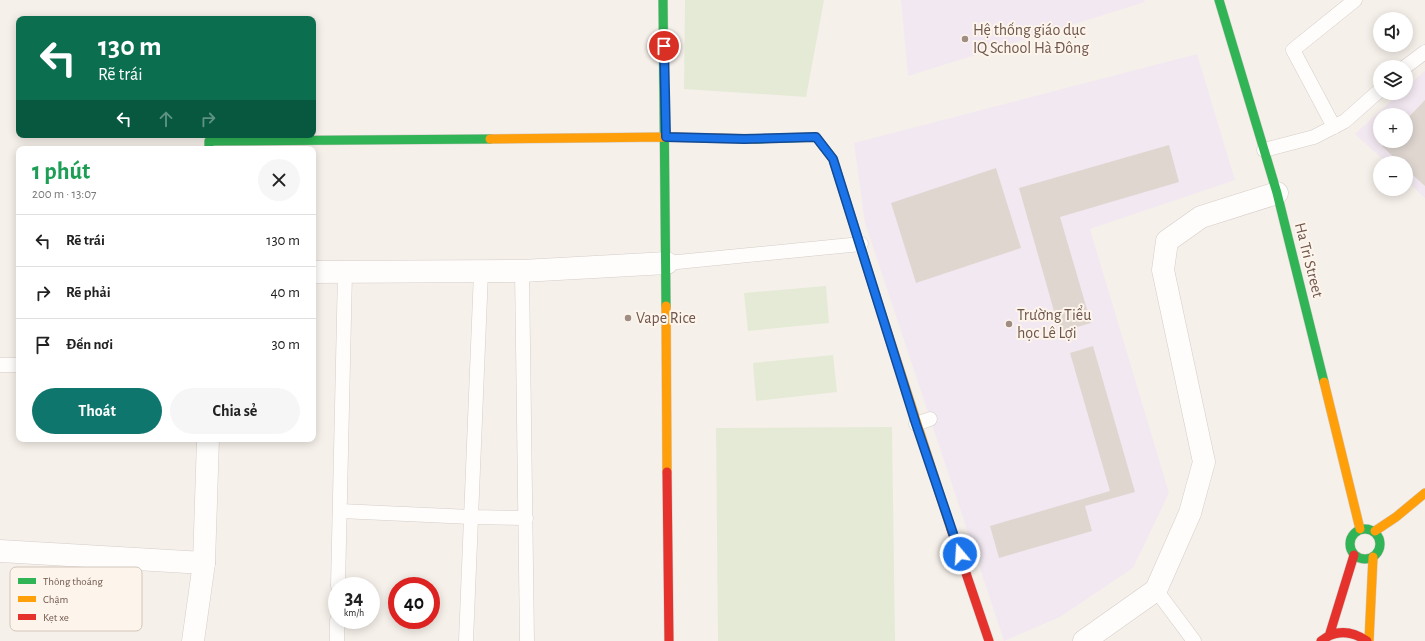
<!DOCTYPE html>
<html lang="vi">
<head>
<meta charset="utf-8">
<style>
	:root { --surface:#fff; --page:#f6f6f6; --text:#222; --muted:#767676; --line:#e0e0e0; --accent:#0f766e }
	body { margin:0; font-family:"Alegreya Sans",sans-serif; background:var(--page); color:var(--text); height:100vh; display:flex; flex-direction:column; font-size:15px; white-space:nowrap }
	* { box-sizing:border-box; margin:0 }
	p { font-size:13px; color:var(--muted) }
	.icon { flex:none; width:22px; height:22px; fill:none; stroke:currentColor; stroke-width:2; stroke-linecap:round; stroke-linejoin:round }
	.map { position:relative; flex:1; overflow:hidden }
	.sheet { position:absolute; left:16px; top:146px; width:300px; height:296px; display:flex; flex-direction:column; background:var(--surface); border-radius:8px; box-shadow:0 2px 10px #0003 }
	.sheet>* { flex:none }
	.banner { position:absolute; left:16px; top:16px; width:300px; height:122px; border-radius:8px; box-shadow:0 2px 10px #0003; background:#0b6e4f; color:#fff; overflow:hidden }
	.buttons { position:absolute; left:1373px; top:12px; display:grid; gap:8px }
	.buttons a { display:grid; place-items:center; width:40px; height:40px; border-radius:50%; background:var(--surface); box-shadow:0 2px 10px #0003; font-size:20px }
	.speed { position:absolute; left:328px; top:577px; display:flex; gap:8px; font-size:20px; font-weight:700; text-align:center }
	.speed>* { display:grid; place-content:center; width:52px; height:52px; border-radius:50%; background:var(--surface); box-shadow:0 2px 10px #0003; line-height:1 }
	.speed small { font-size:10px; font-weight:400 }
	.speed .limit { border:6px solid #d22; background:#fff; color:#111 }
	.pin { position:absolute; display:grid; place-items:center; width:34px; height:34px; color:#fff; margin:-17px; border:2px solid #fff; border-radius:50%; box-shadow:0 1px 4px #0007 }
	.me { position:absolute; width:44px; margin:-22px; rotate:342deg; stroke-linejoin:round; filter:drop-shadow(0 0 3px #0008) }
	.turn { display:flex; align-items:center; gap:14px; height:84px; padding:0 16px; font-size:18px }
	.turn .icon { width:52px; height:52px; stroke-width:2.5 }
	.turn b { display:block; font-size:28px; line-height:34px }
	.lanes { display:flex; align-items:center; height:38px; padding:0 16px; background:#0003; justify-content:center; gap:20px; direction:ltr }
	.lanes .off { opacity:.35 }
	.round { display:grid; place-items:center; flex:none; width:42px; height:42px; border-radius:21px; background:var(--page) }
	.summary { display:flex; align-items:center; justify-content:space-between; height:68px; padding:0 16px }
	h1 { font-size:24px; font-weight:700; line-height:30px; color:#1e9e55 }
	.cta { display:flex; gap:8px; margin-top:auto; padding:8px 16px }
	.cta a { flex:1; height:46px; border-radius:24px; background:var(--accent); color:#fff; font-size:16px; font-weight:700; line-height:46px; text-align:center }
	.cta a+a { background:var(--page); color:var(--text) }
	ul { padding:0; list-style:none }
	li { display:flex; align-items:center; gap:12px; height:52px; padding:0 16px; border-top:1px solid var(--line) }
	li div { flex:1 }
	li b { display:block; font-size:15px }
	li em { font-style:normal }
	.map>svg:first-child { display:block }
	.education { fill:#f2e8f1; fill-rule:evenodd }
	.green { fill:#e4ead6 }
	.building { fill:#dfd6d0 }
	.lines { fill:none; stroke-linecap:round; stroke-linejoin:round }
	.lane-casing { stroke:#d5cdc8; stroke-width:15 }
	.street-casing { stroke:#d5cdc8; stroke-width:23 }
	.fast-casing { stroke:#d4ccc7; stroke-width:10 }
	.slow-casing { stroke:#d4ccc7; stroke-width:10 }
	.jam-casing { stroke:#d4ccc7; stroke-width:10 }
	.lane { stroke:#fefdfc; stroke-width:14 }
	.street { stroke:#fefdfc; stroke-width:22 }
	.fast { stroke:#30b455; stroke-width:9 }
	.slow { stroke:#ff9f0a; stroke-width:9 }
	.jam { stroke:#e5322d; stroke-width:9 }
	.route-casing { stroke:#114b97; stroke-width:10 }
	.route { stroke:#1a73e8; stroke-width:7 }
	.poi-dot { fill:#9f8d84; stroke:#fdf5eb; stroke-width:1.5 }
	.labels { text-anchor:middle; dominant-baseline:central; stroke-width:4; stroke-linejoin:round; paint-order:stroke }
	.poi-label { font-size:16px; fill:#70574d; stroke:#fdf5eb; text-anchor:start }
	.street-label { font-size:16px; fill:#70574d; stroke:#fdf5eb }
	.key { fill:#fdf5eb; stroke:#d3c6bc; stroke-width:1 }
	.key-label { font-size:11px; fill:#70574d }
</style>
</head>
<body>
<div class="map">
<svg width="1425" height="641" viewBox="0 0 1425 641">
	<rect width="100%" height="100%" fill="#f6f0ea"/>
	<g class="education">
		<polygon points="901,0 1144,0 1145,2 908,76"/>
		<polygon points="1197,54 1235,180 1090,229 1169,493 1133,568 1060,617 1004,641 865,223 854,143"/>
		<path d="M 1425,71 L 1425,198 L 1406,180 L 1406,163 L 1387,163 L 1355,134 L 1400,93 L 1406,93 L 1406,88 ZM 1380,115 L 1406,115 L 1406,141 L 1380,141 Z"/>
	</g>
	<g class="green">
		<polygon points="685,0 824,0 806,97 684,89"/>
		<polygon points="826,286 829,323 748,331 744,293"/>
		<polygon points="833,355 837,392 756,401 753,363"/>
		<polygon points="892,427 895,641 718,641 716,428"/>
	</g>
	<g class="building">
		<polygon points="1425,100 1425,186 1406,169 1406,163 1400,163 1382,146 1387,141 1406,141 1406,120"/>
		<polygon points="1169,145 1179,182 1060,217 1091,323 1060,332 1019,188"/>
		<polygon points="996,168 1021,248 916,283 891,203"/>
		<polygon points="1093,346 1135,492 1085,506 1092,531 999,558 990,526 1110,491 1070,353"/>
	</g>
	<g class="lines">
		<defs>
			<g id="lane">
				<polyline points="1405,67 1425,52"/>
				<polyline points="1334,127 1293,50 1355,0"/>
				<polyline points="1264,150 1314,137 1345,121 1380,90"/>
				<polyline points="667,263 861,244"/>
				<polyline points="522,271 527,641"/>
				<polyline points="0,365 19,365"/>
				<polyline points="916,424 930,419"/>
				<polyline points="340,511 471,517 526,518"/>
				<polyline points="338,586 345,272"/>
				<polyline points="1156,590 1194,641"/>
				<polyline points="337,641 337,620"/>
				<polyline points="466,641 481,272"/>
			</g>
			<g id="street">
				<polyline points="313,272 522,271 667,263"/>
				<polyline points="0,551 204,563"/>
				<polyline points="193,641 204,563 208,439"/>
				<polyline points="1084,641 1156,590 1190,513 1204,462 1163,270 1167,241 1201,217 1277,193"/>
			</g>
			<g id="fast">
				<polyline points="663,0 666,306"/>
				<polyline points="1219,0 1277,193 1324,382"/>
				<polyline points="756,139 816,137 833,159 882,315"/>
				<polyline points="209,149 209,141 490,139"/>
				<circle cx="1365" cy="544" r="15"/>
			</g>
			<g id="slow">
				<polyline points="490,139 666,137 756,139"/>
				<polyline points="666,306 667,472"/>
				<polyline points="882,315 951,529"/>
				<polyline points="1324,382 1360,529"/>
				<polyline points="1375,531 1396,517 1425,493"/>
				<polyline points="1369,641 1373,557"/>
			</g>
			<g id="jam">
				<polyline points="667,472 669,641"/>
				<polyline points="951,529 989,641"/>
				<polyline points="1330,633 1354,555"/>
				<path d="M 1321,641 C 1336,629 1352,631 1367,641"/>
			</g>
		</defs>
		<use href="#lane" class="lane-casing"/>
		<use href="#street" class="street-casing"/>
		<use href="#fast" class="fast-casing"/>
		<use href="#slow" class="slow-casing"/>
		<use href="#jam" class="jam-casing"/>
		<use href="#lane" class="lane"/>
		<use href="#street" class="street"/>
		<use href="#fast" class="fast"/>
		<use href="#slow" class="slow"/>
		<use href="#jam" class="jam"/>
	</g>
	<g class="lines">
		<defs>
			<polyline id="route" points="664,46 666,137 744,139 816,137 833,159 916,424 960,554"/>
		</defs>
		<use href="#route" class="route-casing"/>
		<use href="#route" class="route"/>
	</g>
	<g class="poi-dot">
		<circle cx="965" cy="39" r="4"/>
		<circle cx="628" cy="318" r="4"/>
		<circle cx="1009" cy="324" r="4"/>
	</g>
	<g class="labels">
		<g class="poi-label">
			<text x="973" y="30">Hệ thống giáo dục<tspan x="973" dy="18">IQ School Hà Đông</tspan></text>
			<text x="1017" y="315">Trường Tiểu<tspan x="1017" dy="18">học Lê Lợi</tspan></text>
			<text x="636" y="318">Vape Rice</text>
		</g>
		<g class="street-label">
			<text transform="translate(1309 260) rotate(76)">Ha Tri Street</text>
		</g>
	</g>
	<rect x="10" y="567" width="132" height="64" rx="6" class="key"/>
	<rect x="18" y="578" width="18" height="6" fill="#30b455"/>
	<rect x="18" y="596" width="18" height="6" fill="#ff9f0a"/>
	<rect x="18" y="614" width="18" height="6" fill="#e5322d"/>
	<g class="key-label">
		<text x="43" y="585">Thông thoáng</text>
		<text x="43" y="603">Chậm</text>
		<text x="43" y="621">Kẹt xe</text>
	</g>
</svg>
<div class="buttons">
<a><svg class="icon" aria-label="sound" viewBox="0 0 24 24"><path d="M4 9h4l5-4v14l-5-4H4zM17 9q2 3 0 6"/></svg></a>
<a><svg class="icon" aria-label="layers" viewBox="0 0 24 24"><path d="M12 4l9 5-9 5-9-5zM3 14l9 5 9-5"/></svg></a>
<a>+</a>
<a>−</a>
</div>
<div class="speed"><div>34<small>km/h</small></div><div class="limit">40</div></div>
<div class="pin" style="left:664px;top:46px;background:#d93025"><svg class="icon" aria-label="arrive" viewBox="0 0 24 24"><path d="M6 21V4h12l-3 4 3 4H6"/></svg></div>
<svg class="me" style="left:960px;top:554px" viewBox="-20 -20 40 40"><circle r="17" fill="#1a73e8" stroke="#fff" stroke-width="3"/><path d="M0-11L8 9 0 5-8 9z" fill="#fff"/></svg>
<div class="banner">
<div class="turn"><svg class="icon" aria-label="left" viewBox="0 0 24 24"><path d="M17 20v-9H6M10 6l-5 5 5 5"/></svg><div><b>130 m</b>Rẽ trái</div></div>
<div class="lanes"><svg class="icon" aria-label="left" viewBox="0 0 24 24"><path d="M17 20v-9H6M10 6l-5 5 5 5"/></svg><svg class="icon off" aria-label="ahead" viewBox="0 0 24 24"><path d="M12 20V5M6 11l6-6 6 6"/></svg><svg class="icon off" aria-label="right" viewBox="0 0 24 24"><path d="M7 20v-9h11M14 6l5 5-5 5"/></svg></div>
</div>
<section class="sheet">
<div class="summary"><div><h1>1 phút</h1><p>200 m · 13:07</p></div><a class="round"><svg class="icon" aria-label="close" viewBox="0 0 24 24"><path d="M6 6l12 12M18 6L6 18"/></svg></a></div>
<ul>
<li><svg class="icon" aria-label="left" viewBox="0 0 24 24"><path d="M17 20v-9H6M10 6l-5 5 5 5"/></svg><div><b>Rẽ trái</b></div><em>130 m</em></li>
<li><svg class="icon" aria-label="right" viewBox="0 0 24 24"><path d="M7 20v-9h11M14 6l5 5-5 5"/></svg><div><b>Rẽ phải</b></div><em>40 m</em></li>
<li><svg class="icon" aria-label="arrive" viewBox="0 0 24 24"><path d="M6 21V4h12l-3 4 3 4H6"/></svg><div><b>Đến nơi</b></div><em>30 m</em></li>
</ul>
<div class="cta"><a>Thoát</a><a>Chia sẻ</a></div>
</section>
</div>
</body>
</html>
